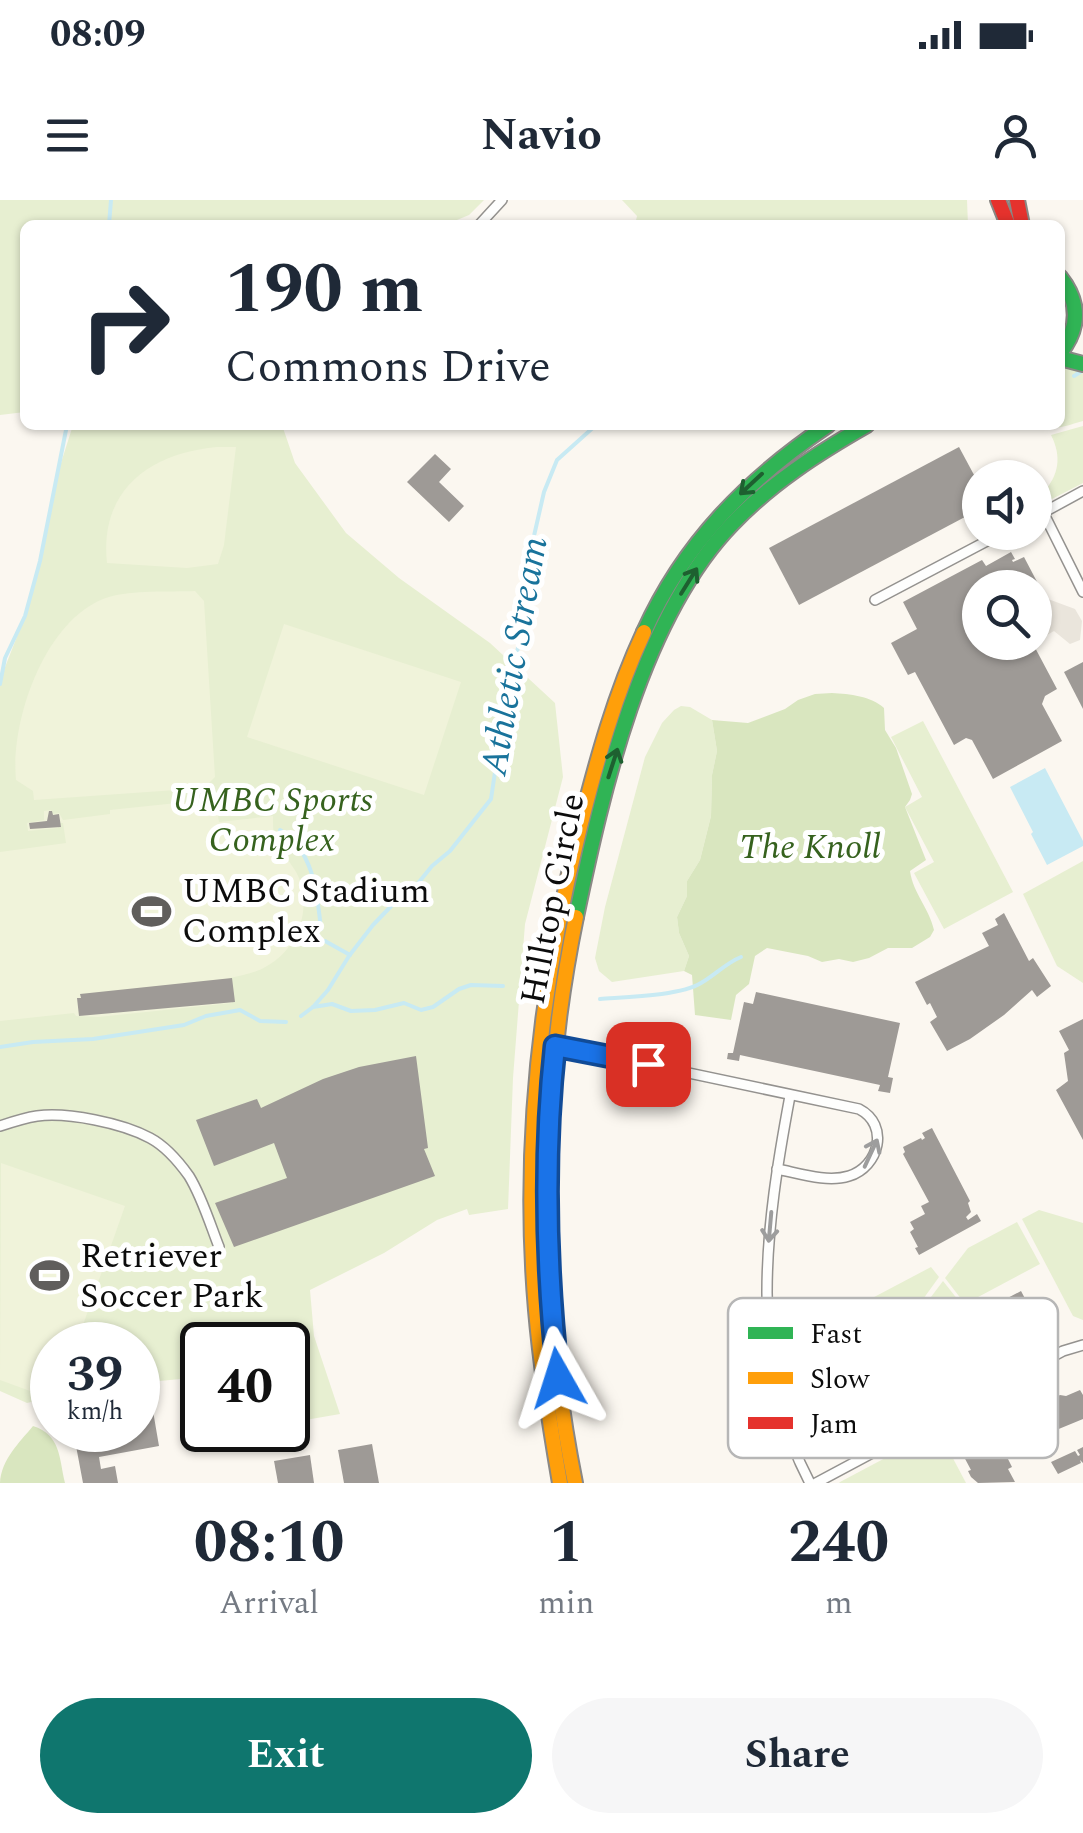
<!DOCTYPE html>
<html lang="en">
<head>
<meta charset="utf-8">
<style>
	:root { --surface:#fff; --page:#f6f6f7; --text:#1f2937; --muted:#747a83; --accent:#0f766e }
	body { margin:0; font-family:Spectral,serif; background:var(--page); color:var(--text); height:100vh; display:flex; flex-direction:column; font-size:38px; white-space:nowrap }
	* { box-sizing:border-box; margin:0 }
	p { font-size:32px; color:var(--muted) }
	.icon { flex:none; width:55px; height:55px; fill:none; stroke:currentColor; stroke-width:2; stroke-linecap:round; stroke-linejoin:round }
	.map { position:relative; height:1283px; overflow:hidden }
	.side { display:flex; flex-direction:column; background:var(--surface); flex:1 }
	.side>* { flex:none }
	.top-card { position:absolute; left:20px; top:20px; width:1045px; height:210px; border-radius:15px; box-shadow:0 2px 8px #0004; background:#fff; color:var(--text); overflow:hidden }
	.tools { position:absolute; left:962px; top:260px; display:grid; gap:20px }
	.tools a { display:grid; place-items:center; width:90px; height:90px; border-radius:50%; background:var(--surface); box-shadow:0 2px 8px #0004; font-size:50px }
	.speed { position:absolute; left:30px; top:1122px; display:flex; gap:20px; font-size:50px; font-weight:700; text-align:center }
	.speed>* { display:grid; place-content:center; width:130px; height:130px; border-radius:50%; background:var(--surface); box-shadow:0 2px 8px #0004; line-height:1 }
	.speed small { font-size:25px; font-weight:400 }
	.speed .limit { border:5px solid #111; border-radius:15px; background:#fff; color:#111 }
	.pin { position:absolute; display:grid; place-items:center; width:85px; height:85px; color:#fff; margin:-42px; border-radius:20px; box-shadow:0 5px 15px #0006 }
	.me { position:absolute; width:110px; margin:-55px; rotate:354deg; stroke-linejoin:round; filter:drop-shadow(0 0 8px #0008) }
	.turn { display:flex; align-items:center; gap:35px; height:210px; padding:0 40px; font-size:45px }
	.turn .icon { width:130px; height:130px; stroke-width:2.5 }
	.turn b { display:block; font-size:70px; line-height:85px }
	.eta { display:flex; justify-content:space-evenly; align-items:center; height:170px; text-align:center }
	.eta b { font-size:60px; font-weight:700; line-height:70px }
	.action { display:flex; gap:20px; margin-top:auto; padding:20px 40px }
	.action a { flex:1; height:115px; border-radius:60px; background:var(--accent); color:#fff; font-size:40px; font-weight:700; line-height:115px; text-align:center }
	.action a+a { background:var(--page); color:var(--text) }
	.status { display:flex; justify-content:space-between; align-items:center; height:70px; padding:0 50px; background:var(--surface); direction:ltr }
	.status svg { height:28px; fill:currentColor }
	header { display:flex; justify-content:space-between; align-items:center; height:130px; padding:0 40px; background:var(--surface); font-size:45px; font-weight:700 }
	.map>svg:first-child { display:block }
	.green { fill:#e7efd1 }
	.forest { fill:#d9e6bf }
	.pitch { fill:#f0f3da }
	.plaza { fill:#eae5dc }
	.water { fill:#c8eaf3 }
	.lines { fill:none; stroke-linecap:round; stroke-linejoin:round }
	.stream { stroke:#c8eaf3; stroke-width:4 }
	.building { fill:#9e9a96 }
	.street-casing { stroke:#94928f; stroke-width:12 }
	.fast-casing { stroke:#8a8885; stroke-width:18 }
	.slow-casing { stroke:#8a8885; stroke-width:18 }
	.jam-casing { stroke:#8a8885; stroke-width:18 }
	.street { stroke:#fefefd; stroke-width:9 }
	.fast { stroke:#30b455; stroke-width:14 }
	.slow { stroke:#ff9f0a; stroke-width:14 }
	.jam { stroke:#e5322d; stroke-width:14 }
	.oneway { stroke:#1e6030 }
	.oneway2 { stroke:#9d9d9d }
	.route-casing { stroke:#114b97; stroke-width:25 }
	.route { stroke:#1a73e8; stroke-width:18 }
	.labels { text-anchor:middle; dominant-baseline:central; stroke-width:10; stroke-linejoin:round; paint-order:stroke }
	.park-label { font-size:35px; font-style:italic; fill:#36621e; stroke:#fff }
	.poi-label { font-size:35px; fill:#0c0c0c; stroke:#fff; text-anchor:start }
	.street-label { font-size:35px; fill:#0c0c0c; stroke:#fff }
	.water-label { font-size:38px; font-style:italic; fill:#19739b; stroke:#fff }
	.key { fill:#fff; stroke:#b6b6b6; stroke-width:2.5 }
	.key-label { font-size:28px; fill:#0c0c0c }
</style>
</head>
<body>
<div class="status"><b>08:09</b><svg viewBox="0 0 49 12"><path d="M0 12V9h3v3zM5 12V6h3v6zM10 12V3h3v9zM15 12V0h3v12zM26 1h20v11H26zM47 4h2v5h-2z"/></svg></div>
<header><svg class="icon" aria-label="menu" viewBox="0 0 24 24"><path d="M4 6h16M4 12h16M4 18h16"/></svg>Navio<svg class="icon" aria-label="person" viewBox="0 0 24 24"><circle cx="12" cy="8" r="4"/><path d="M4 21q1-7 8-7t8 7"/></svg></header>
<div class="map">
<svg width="1083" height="1283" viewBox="0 0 1083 1283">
	<rect width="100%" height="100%" fill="#fbf7f0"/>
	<g class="green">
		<polygon points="0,0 484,0 469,15 445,25 25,25 25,212 0,215"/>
		<polygon points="622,0 967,0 968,25 635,25 637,16"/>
		<path d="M 1060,166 L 1070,166 L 1081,170 L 1075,174 L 1077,175 L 1083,173 L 1083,221 C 1065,226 1050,233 1031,225 L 1060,225 Z"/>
		<polygon points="73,225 282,225 295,263 346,333 399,378 490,443 555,503 563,577 525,724 513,878 508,1009 469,1015 467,1009 437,1020 384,1053 310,1090 314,1136 340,1214 288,1223 288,1145 202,1145 202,1177 138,1183 138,1145 52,1145 52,1197 27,1203 0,1191 0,480 25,416 38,369 54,285"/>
		<path d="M 1083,226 L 1083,283 L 1048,301 L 1043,293 C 1059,275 1062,257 1051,235 Z"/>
		<polygon points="681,506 690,507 712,520 717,551 712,575 711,616 700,660 687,681 687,696 677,717 679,733 689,756 684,771 612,782 599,771 595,758 605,707 645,557 662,523 674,510"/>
		<polygon points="923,521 1013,692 944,729 914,673 934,662 905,607 922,597 891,537"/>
		<polygon points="1083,661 1083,783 1057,766 1023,694"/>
		<polygon points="1039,1010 1083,1023 1083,1120 1073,1116 1022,1019"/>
		<polygon points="1017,1022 1040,1064 965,1104 945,1078 968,1048"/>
		<polygon points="931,1067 939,1077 908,1120 789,1165 787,1145 789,1142"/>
		<polygon points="943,1081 962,1105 901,1137"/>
		<polygon points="938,1230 966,1283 839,1283 840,1282"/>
	</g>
	<g class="forest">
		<path d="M 832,493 C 850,494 871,496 884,508 L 885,530 L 896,548 L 912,594 L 910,600 L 905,607 L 926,660 L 910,671 C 913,693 929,708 934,730 L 930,737 L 912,748 L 888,748 L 869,758 L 853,762 L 839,759 L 822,762 L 808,756 L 767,748 L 755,756 L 749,784 L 736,795 L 731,820 L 695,815 L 692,775 L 684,771 L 689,756 L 679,733 L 677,717 L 687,696 L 687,681 L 700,660 L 711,616 L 712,575 L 717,551 L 712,520 L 748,523 L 785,509 L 798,500 L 815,494 Z"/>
		<path d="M 33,1226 C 61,1235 59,1258 65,1283 L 0,1283 C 1,1260 19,1243 33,1226 Z"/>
	</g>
	<g class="pitch">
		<path d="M 217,247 L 236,247 L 224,345 L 218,364 L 187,368 L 107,363 C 99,290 150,253 217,247 Z"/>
		<path d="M 195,391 L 204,401 L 215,577 L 204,588 L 34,600 L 33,591 L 16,580 C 10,520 46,416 109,397 C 132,390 170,392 195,391 Z"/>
		<polygon points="284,424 461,482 424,595 247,537"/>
		<path d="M 215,599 L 219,622 L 273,616 C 273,623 273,633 275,639 C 278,650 294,665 299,678 C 312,710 297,750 267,766 C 256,773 243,775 230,778 L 232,803 L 98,817 L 76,816 L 74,813 L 0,821 L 0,652 L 66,643 L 63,623 L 59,623 L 58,628 L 28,631 L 27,623 L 44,620 L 44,611 L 51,610 L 53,614 L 59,613 L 63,620 L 110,614 L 110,610 Z"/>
		<polygon points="1,963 125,1006 76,1145 52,1145 52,1199 0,1180"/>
	</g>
	<polygon class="plaza" points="1048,399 1075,409 1082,421 1080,440 1070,444 1054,431 1047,435 1040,430 1041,417 1038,408"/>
	<polygon class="water" points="1045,568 1083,641 1083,646 1047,665 1031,634 1033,632 1010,587"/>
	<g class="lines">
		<g class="stream">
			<polyline points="109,25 111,0"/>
			<polyline points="1074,176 1082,171"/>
			<polyline points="0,484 5,458 25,416 40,361 67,225"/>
			<path d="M 280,630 C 314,651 317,693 321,729"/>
			<polyline points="325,741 350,755"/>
			<path d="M 600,799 C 626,797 680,796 701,783 C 715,775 726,763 741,757"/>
			<polyline points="313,807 332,804 351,811 375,810 404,803 421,810 433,807 459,789 471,785 503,786"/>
			<polyline points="301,816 313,807 328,790 349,756 373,725 398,699 415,687 432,666 450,651 491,599 505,505 524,421 531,349 544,292 557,260 596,225"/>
			<polyline points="0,847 33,842 93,839 184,825 206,816 240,810 260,821 286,822"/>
		</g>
	</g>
	<g class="building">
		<polygon points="959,247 980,286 980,309 799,405 769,348"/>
		<polygon points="435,254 451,269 439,282 464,306 449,322 407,282"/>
		<polygon points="1011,352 1015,359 1012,360 1013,362 1024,357 1045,397 1035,402 1035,388 980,388 980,442 1032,442 1057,489 1045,496 1042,504 1062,541 993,579 972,540 966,538 954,545 915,472 908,475 891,443 917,429 903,402 982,360 986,366"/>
		<polygon points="1083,462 1083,509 1064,472"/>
		<polygon points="49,611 52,611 53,615 59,614 61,627 30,629 29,623 47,621"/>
		<polygon points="1004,713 1029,761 1033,758 1051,786 1037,797 1032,790 1004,815 970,839 947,851 930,822 937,817 930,803 927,805 915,782 989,746 982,733 998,725 995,719"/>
		<polygon points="232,778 235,802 79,816 77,798 81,798 80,794"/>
		<polygon points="756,792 900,823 888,877 893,878 890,893 878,891 880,885 740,855 739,861 727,859 728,853 733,853 744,802 753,804"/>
		<polygon points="1083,819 1083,940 1056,890 1068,881 1064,853 1069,850 1059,831"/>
		<polygon points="416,856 428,948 424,949 435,976 234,1047 215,1003 287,978 274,943 214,966 196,920 257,899 261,908 323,879 359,867"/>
		<polygon points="932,928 970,1001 968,1003 971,1012 966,1017 968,1020 977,1014 981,1021 919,1055 915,1048 918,1047 910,1032 914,1029 910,1022 925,1014 921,1006 929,1002 903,954 905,952 903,947 921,938 922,940 925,938 922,933"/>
		<polygon points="1021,1091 1045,1136 1005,1157 1000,1148 946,1176 928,1141 968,1120 965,1116 971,1113 975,1121 985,1115 983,1111"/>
		<polygon points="1080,1190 1083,1195 1083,1219 1049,1233 1023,1247 1021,1252 1008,1259 1012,1267 1008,1269 1015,1282 978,1283 971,1277 968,1271 971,1270 963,1255 967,1253 966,1250 989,1238 987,1234 989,1231 1060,1195 1066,1196"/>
		<polygon points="153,1211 159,1246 99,1257 101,1269 115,1266 118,1283 83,1283 73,1230 138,1230 138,1214"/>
		<polygon points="372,1244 379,1283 344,1283 338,1250"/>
		<polygon points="1083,1247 1083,1263 1080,1260 1081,1263 1058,1274 1051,1262 1075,1251 1078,1256 1080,1255 1077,1250"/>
		<polygon points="310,1255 314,1283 278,1283 274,1261"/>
	</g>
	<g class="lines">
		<defs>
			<g id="street">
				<polyline points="479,25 502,0"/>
				<polyline points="1035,296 1083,392"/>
				<polyline points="1035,317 1083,291"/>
				<polyline points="875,400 1004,332"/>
				<path d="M 553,846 L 575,849 L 859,909 C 890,925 879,967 849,976 C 827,983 798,973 777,969"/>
				<path d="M 790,896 C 766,1024 746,1163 810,1283"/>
				<path d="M 0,926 C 12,922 24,918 37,916 C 68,912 122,923 150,938 C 165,946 179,962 189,976 C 202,997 210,1024 219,1047"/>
				<polyline points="816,1283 1063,1151 1083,1145"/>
			</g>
			<g id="fast">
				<path d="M 1060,77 C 1080,102 1080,128 1060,153"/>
				<polyline points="1060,158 1083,164"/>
				<path d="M 644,432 C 684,343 748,279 828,225"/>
				<path d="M 576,717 C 602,592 641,418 732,324 C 771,283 818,253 867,225"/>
			</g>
			<g id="slow">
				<path d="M 560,1283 C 550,1225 541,1168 536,1110 C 522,949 541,783 580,627 C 597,560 615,494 644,432"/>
				<path d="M 575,1283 C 538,1099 538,901 576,717"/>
			</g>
			<g id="jam">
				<polyline points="998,0 1008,25"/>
				<polyline points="1017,0 1022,25"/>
			</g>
		</defs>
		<use href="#street" class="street-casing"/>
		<use href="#fast" class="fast-casing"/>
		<use href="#slow" class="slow-casing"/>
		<use href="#jam" class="jam-casing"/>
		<use href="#street" class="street"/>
		<use href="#fast" class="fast"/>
		<use href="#slow" class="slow"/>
		<use href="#jam" class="jam"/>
	</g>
	<defs><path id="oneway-shaft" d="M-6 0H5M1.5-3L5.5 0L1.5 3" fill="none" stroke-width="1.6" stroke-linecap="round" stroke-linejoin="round" transform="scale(2.5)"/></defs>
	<g class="oneway">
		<use href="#oneway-shaft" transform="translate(751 284) rotate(137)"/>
		<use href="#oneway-shaft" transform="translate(689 381) rotate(-58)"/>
		<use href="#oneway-shaft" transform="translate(613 563) rotate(-72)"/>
	</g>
	<g class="oneway2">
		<use href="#oneway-shaft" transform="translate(871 953) rotate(-65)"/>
		<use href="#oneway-shaft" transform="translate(770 1027) rotate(95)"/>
	</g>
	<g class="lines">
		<defs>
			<path id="route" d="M 558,1178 C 546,1068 543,956 555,846 L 648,864"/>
		</defs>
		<use href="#route" class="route-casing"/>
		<use href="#route" class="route"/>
	</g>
	<defs>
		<symbol id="stadium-bare" viewBox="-9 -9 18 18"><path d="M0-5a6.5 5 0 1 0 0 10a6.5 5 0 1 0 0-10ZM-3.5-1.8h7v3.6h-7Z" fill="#605e5c" stroke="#fff" stroke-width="2.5" paint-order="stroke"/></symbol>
	</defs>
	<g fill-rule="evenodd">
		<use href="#stadium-bare" x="124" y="684" width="55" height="55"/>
		<use href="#stadium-bare" x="22" y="1048" width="55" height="55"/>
	</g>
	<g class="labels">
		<g class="park-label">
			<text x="272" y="600">UMBC Sports<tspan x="272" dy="40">Complex</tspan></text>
			<text x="810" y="647">The Knoll</text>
		</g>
		<g class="poi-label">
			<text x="182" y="691">UMBC Stadium<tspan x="182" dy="40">Complex</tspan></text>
			<text x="80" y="1056">Retriever<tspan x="80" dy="40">Soccer Park</tspan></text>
		</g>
		<g class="street-label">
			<text transform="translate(553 699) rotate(-79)">Hilltop Circle</text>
		</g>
		<g class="water-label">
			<text transform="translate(515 456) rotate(-80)">Athletic Stream</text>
		</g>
	</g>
	<rect x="728" y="1098" width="330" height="160" rx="15" class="key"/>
	<rect x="748" y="1127" width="45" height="12" fill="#30b455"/>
	<rect x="748" y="1172" width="45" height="12" fill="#ff9f0a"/>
	<rect x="748" y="1217" width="45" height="12" fill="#e5322d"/>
	<g class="key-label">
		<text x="810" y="1143">Fast</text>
		<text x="810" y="1188">Slow</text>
		<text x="810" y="1233">Jam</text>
	</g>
</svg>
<div class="tools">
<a><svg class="icon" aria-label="sound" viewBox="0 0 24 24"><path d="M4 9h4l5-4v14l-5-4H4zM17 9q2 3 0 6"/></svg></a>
<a><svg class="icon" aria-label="search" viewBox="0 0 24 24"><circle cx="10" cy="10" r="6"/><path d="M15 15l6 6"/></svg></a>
</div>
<div class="speed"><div>39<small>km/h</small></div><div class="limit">40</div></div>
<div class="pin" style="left:648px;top:864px;background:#d93025"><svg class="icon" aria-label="arrive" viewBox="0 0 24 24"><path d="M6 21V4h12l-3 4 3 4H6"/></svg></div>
<svg class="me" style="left:558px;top:1178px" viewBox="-20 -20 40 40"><path d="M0-17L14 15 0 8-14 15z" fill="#1a73e8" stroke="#fff" stroke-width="4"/></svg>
<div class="top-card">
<div class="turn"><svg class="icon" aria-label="right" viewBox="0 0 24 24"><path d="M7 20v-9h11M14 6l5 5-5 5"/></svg><div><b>190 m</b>Commons Drive</div></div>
</div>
</div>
<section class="side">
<div class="eta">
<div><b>08:10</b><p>Arrival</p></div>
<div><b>1</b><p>min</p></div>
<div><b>240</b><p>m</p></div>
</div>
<div class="action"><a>Exit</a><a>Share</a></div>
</section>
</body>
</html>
